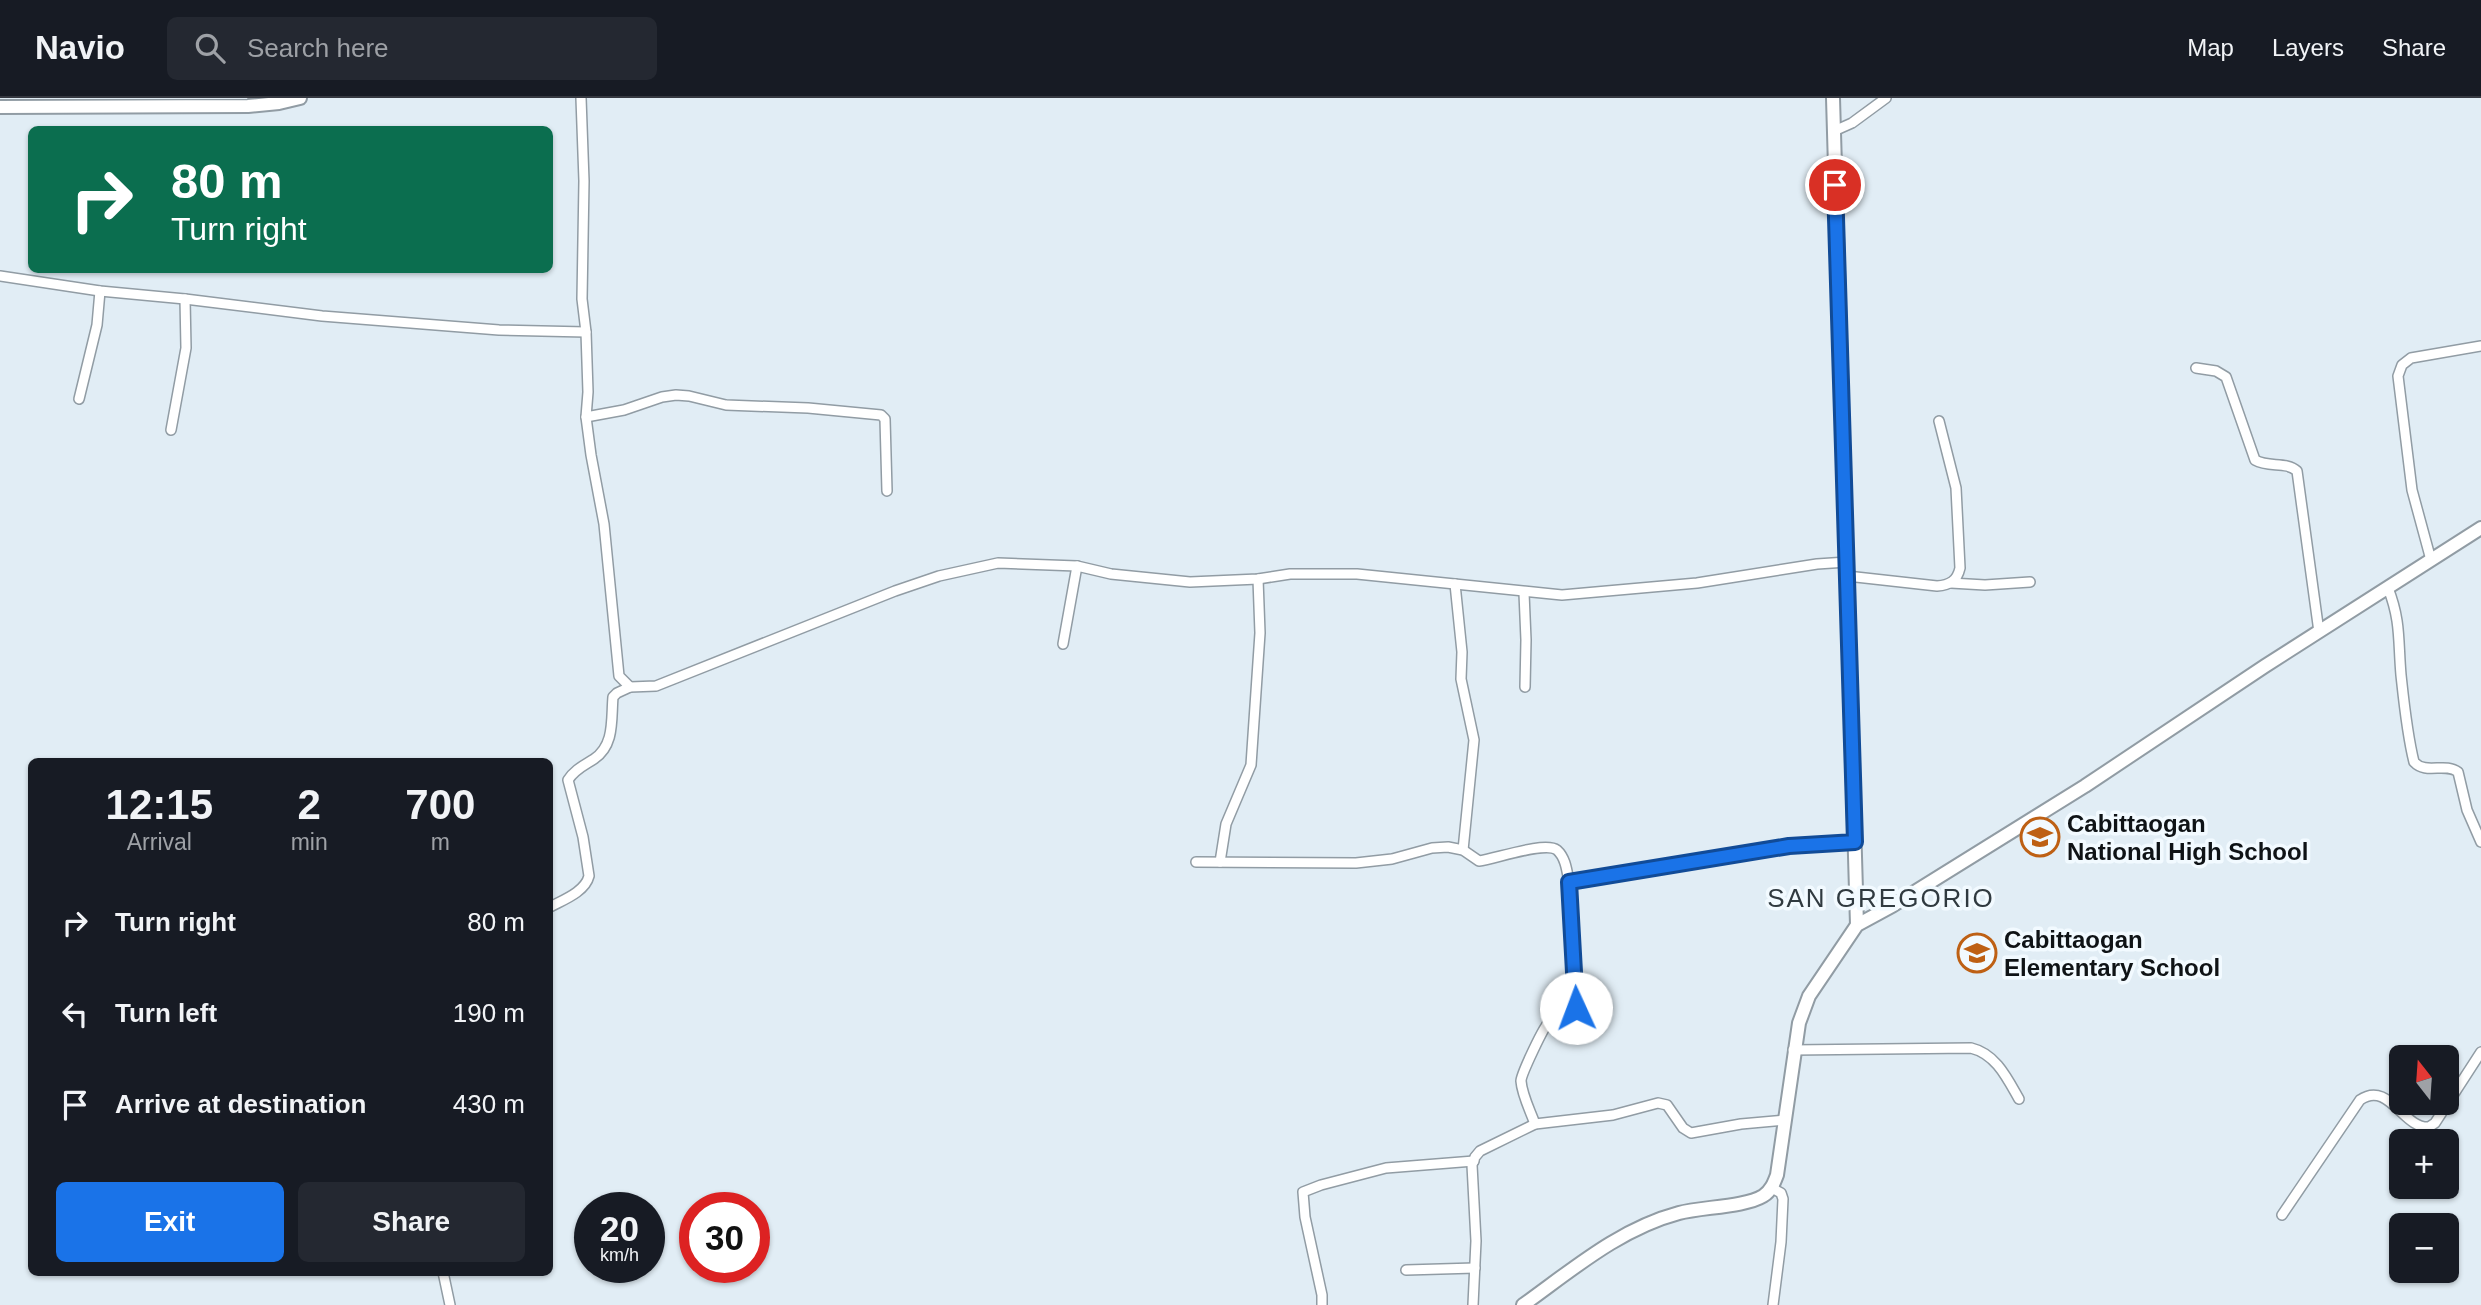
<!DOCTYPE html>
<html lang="en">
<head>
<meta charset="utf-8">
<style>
	:root { --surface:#171b24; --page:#242831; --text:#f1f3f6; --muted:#9ea1a6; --line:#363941; --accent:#1a73e8 }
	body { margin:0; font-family:Helvetica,sans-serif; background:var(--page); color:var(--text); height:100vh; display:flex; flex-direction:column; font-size:26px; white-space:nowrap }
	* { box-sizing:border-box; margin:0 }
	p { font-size:23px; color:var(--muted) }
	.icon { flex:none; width:38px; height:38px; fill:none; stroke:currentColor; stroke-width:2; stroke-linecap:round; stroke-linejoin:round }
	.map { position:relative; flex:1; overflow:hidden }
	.details { position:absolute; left:28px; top:660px; width:525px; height:518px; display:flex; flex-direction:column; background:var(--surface); border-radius:10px; box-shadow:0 2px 5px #0004 }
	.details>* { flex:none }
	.hud { position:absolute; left:28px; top:28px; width:525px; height:147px; border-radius:10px; box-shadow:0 2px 5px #0004; background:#0b6e4f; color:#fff; overflow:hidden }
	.needle { width:46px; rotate:343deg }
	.fabs { position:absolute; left:2389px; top:947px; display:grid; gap:14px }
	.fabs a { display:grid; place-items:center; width:70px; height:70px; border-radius:10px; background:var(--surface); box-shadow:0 2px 5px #0004; font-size:35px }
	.speed { position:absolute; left:574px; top:1094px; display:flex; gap:14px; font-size:35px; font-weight:700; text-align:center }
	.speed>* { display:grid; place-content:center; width:91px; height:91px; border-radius:50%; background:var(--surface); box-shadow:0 2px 5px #0004; line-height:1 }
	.speed small { font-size:18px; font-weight:400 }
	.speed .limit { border:10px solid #d22; background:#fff; color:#111 }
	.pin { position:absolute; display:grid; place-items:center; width:60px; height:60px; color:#fff; margin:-30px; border:4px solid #fff; border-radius:50%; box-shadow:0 2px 7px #0007 }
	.me { position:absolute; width:77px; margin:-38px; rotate:358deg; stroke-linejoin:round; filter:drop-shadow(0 0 5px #0008) }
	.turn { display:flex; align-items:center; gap:24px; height:147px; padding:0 28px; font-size:32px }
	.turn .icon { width:91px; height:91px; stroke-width:2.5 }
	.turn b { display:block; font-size:49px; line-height:60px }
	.eta { display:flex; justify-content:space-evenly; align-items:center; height:119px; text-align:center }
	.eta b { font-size:42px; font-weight:700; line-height:49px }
	.button { display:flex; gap:14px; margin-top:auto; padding:14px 28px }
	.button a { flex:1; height:80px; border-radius:10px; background:var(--accent); color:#fff; font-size:28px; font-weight:700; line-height:80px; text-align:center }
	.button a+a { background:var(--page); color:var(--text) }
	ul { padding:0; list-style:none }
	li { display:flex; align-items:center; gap:21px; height:91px; padding:0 28px }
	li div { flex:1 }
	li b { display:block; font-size:26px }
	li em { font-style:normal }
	header { display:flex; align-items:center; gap:42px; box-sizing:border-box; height:98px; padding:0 35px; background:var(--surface); border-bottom:2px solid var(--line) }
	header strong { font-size:33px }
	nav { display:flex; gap:38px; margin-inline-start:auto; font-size:24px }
	.search { width:490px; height:63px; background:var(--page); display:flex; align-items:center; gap:18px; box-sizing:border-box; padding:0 24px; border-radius:10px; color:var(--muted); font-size:26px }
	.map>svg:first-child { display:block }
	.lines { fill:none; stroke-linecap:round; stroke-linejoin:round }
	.street-casing { stroke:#919ca4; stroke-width:12 }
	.secondary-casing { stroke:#919ca4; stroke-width:16 }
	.street { stroke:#fff; stroke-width:9 }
	.secondary { stroke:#fff; stroke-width:12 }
	.route-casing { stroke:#114b97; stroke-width:18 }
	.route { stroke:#1a73e8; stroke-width:12 }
	.labels { text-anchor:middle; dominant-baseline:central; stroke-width:7; stroke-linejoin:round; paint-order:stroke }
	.poi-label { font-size:24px; font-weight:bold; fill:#0f1316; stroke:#f2faff; text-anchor:start }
	.neighbourhood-label { font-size:26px; letter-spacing:2px; fill:#303a40; stroke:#f2faff }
</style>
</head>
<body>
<header>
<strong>Navio</strong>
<div class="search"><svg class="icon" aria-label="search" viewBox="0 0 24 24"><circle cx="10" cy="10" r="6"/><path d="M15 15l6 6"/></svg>Search here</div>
<nav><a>Map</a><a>Layers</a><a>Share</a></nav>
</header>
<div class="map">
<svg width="2481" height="1207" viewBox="0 0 2481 1207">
	<rect width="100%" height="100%" fill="#e1edf5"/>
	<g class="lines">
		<defs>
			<g id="street">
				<polyline points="1834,33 1852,25 1886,0"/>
				<polyline points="0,178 100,193 185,201 322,218 499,232 586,234"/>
				<path d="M 2196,270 L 2216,273 L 2226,279 L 2255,362 C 2269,370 2286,363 2297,373 L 2319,534"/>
				<polyline points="79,301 97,227 100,193"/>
				<polyline points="586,319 624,312 662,299 676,297 689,298 726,307 808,310 881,317 885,321 887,393"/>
				<polyline points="171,332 186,250 185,201"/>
				<polyline points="2431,462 2412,392 2398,278 2402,267 2411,260 2481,248"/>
				<path d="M 1847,478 L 1937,488 C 1950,487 1957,483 1960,470 L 1956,390 L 1939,323"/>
				<polyline points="1951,485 1985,487 2030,484"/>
				<polyline points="1455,486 1462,554 1461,581 1474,642 1463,752"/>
				<path d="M 2388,490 C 2401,523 2398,543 2401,577 C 2404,605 2407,636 2414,664 C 2426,677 2445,664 2458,674 L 2467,712 L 2481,744"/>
				<polyline points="1524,495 1526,542 1525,589"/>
				<polyline points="1063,546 1077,468"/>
				<polyline points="630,589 656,588 895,493 939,478 998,465 1077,468 1111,476 1190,484 1258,481 1290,476 1357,476 1562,497 1697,485 1817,466 1847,464"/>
				<path d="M 1196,764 L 1356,765 L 1392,761 L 1432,750 L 1448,749 L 1463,752 L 1479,763 C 1495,761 1545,743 1557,752 C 1566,760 1567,774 1569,784"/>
				<polyline points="1220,764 1226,726 1251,667 1260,535 1258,481"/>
				<path d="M 550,809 C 563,802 585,794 589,778 L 583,739 L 568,682 C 575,671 585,667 594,661 C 615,647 611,621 613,599 L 617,595 L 630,589 L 619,578 L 604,426 L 591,357 L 586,319 L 588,294 L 586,234 L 582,201 L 584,83 L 581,0"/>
				<path d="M 1793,952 L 1971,950 C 1996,956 2007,980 2019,1001"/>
				<path d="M 1535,1026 C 1530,1012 1522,997 1521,983 C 1521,977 1544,927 1550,923 C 1560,917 1573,919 1577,906 L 1569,784 L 1789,748 L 1855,744"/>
				<polyline points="1772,1090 1781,1095 1783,1101 1781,1144 1773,1207"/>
				<path d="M 2282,1117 L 2360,1002 C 2389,982 2403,1031 2429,1029 L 2435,1025 L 2481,954"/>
				<polyline points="1406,1172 1475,1170"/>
				<polyline points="443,1174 450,1207"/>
				<polyline points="1322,1207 1322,1197 1305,1119 1303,1094 1321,1087 1386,1070 1474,1063"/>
				<polyline points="1473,1207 1476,1143 1472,1067 1475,1059 1480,1053 1535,1026 1613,1017 1658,1005 1667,1007 1683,1030 1691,1035 1741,1026 1785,1022"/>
			</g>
			<g id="secondary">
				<polyline points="1833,0 1857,827"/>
				<polyline points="0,9 248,8 279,5 300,0"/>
				<path d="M 1523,1207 C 1572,1172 1619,1131 1679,1115 C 1701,1109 1745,1109 1763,1098 C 1771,1093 1774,1085 1777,1077 L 1799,925 L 1809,898 L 1857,827 L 1892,808 L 2085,688 L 2265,568 L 2481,430"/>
			</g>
		</defs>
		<use href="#street" class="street-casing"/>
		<use href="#secondary" class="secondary-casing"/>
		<use href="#street" class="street"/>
		<use href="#secondary" class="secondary"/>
	</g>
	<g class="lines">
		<defs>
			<polyline id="route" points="1576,910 1569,784 1789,748 1855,744 1835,87"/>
		</defs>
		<use href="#route" class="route-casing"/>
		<use href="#route" class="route"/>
	</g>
	<defs>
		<symbol id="school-ring" viewBox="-11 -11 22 22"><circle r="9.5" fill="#f2faff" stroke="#be6014" stroke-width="1.5"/><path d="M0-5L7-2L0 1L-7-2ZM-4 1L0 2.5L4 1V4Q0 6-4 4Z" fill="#be6014"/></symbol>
	</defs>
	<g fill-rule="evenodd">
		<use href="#school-ring" x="2018" y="717" width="44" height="44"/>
		<use href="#school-ring" x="1955" y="833" width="44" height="44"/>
	</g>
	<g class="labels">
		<g class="poi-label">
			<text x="2067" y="725">Cabittaogan<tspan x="2067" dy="28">National High School</tspan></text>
			<text x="2004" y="841">Cabittaogan<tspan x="2004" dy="28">Elementary School</tspan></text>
		</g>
		<g class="neighbourhood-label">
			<text x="1881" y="800">SAN GREGORIO</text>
		</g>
	</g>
</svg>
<div class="fabs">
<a><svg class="needle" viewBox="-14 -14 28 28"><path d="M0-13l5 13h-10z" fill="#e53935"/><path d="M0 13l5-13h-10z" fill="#9ea1a6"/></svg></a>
<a>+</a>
<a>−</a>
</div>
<div class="speed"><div>20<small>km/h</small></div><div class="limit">30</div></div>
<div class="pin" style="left:1835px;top:87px;background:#d93025"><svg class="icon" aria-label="arrive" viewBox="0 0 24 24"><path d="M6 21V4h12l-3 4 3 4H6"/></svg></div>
<svg class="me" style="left:1576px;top:910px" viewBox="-20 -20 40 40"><circle r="19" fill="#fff"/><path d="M0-13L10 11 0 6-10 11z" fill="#1a73e8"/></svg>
<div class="hud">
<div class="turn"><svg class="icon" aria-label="right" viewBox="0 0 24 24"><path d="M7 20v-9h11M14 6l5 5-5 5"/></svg><div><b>80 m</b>Turn right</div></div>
</div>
<section class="details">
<div class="eta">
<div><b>12:15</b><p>Arrival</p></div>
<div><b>2</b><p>min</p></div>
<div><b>700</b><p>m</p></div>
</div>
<ul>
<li><svg class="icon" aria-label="right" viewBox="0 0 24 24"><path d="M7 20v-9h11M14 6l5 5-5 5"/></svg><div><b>Turn right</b></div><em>80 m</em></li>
<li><svg class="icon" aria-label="left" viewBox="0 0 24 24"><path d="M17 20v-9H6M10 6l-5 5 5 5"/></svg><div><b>Turn left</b></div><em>190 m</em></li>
<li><svg class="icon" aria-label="arrive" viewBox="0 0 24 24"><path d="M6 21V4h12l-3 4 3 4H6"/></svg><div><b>Arrive at destination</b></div><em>430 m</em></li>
</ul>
<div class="button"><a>Exit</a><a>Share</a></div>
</section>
</div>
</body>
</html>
